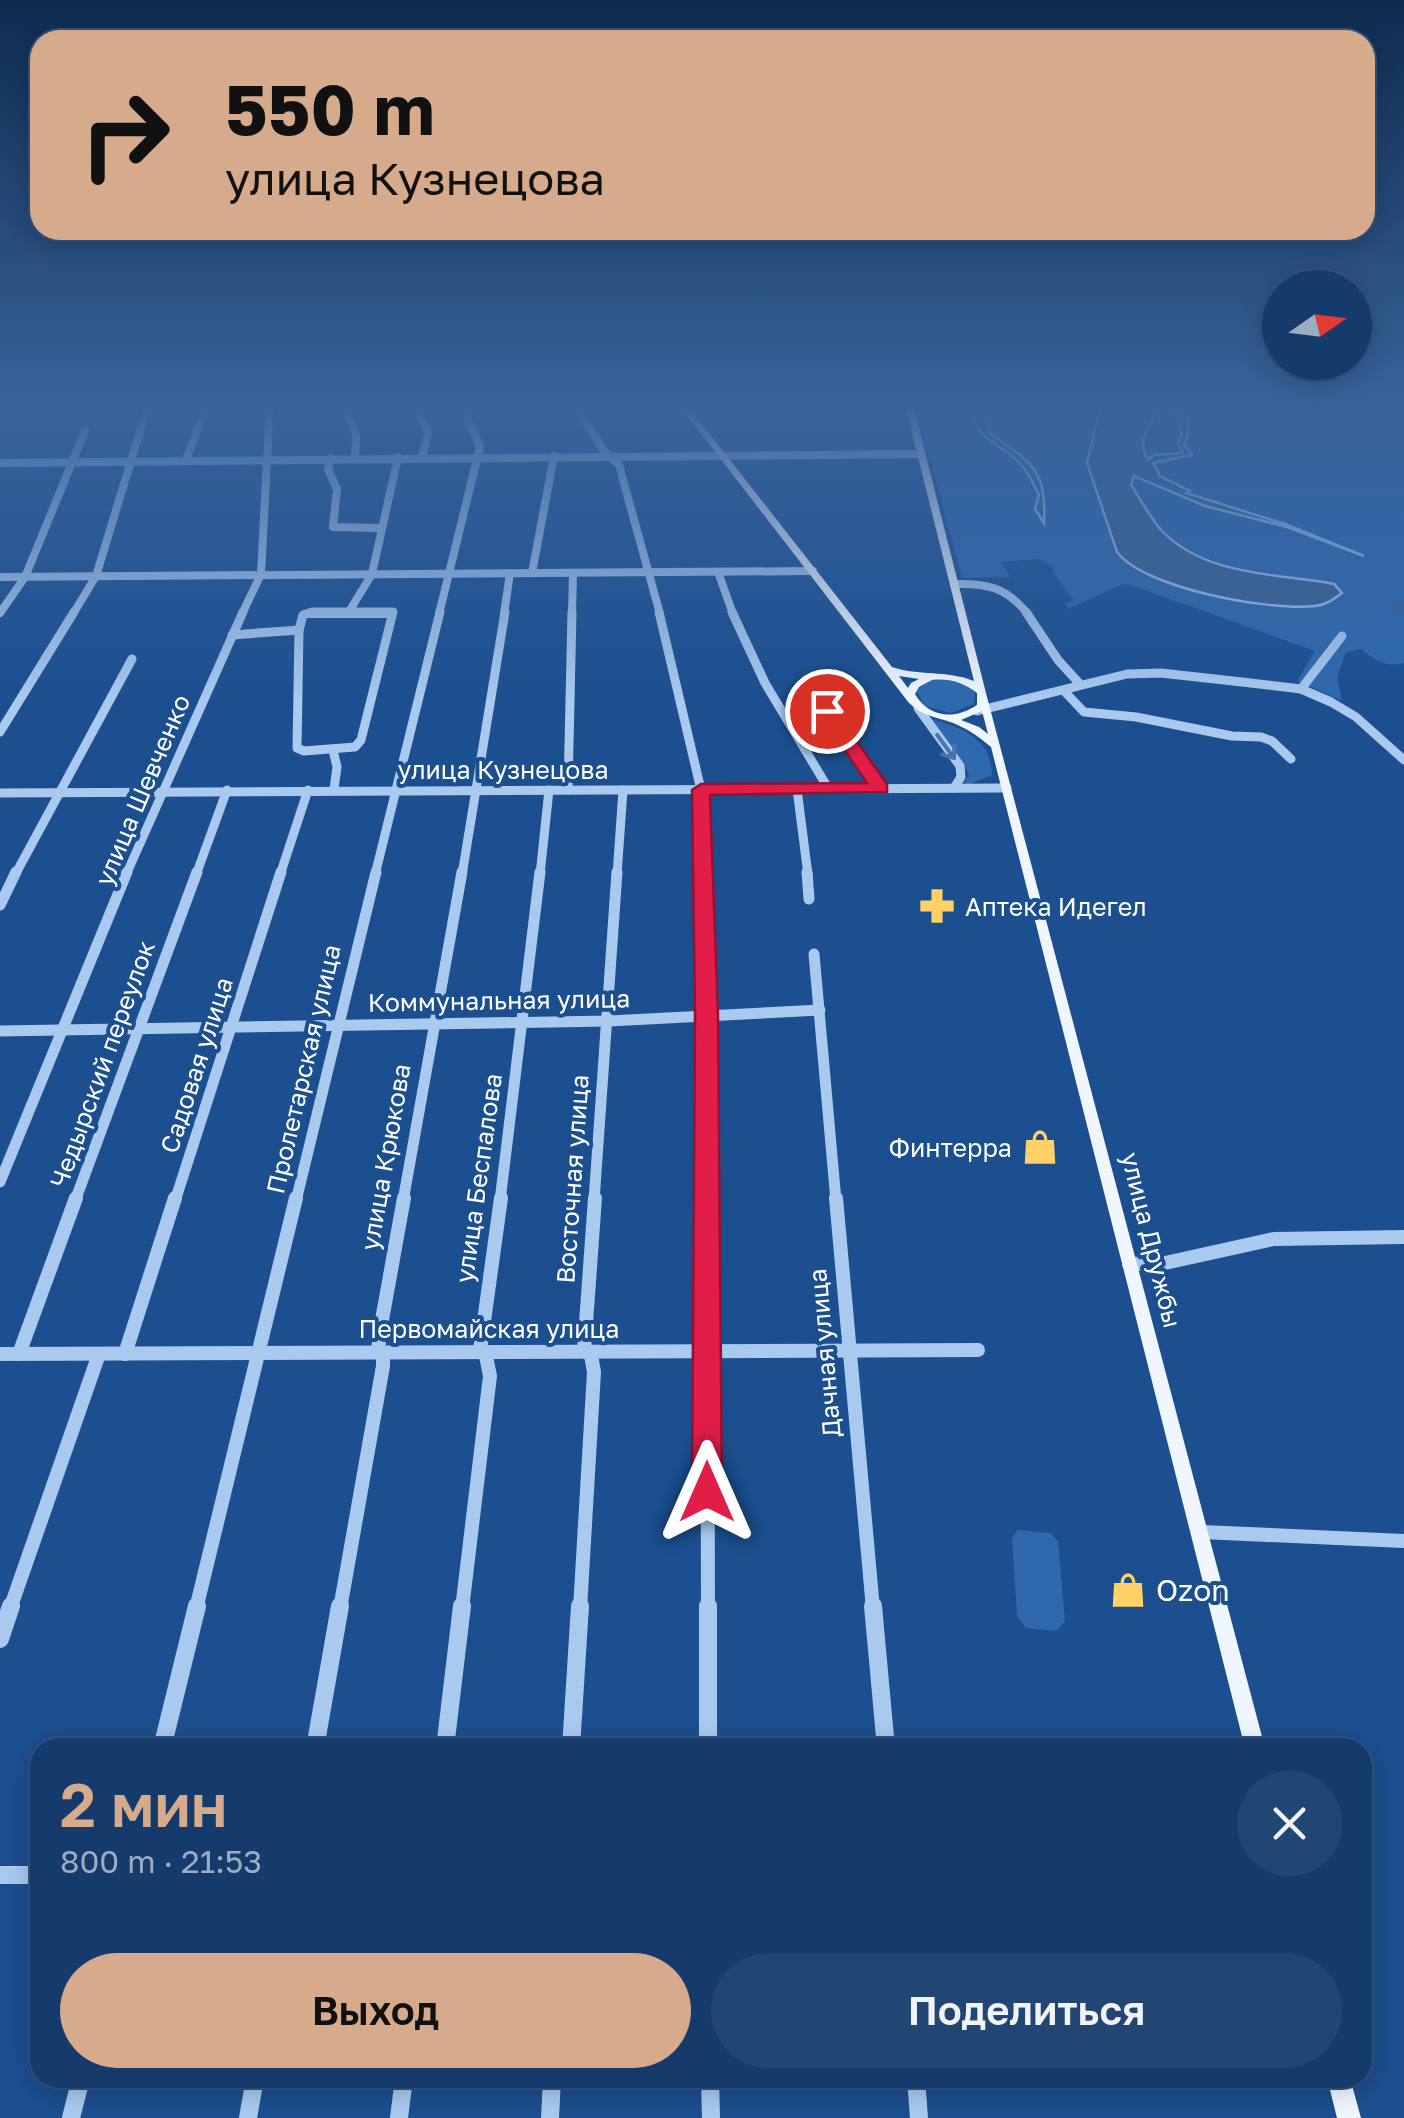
<!DOCTYPE html>
<html lang="ru">
<head>
<meta charset="utf-8">
<style>
	:root { --surface:#143b6b; --page:#214673; --text:#f1f3f6; --muted:#9dadc1; --line:#33557e; --accent:#d6ab8b }
	body { margin:0; font-family:"Golos Text",sans-serif; background:var(--page); color:var(--text); height:100vh; display:flex; flex-direction:column; font-size:38px; white-space:nowrap }
	* { box-sizing:border-box; margin:0 }
	p { font-size:32px; color:var(--muted) }
	.icon { flex:none; width:55px; height:55px; fill:none; stroke:currentColor; stroke-width:2; stroke-linecap:round; stroke-linejoin:round }
	.map { position:relative; flex:1; overflow:hidden }
	.panel { position:absolute; left:30px; top:1738px; width:1342px; height:350px; display:flex; flex-direction:column; background:var(--surface); border-radius:30px; box-shadow:0 5px 25px #0003,0 0 0 2px var(--line) }
	.panel>* { flex:none }
	.hud { position:absolute; left:30px; top:30px; width:1345px; height:210px; border-radius:30px; box-shadow:0 5px 25px #0003,0 0 0 2px var(--line); background:#d6ab8b; color:#111; overflow:hidden }
	.needle { width:65px; rotate:76deg }
	.tools { position:absolute; left:1262px; top:270px; display:grid; gap:20px }
	.tools a { display:grid; place-items:center; width:110px; height:110px; border-radius:50%; background:var(--surface); box-shadow:0 5px 25px #0003,0 0 0 2px var(--line); font-size:50px }
	.pin { position:absolute; display:grid; place-items:center; width:85px; height:85px; color:#fff; margin:-42px; border:5px solid #fff; border-radius:50%; box-shadow:0 2px 10px #0007 }
	.me { position:absolute; width:110px; margin:-55px; rotate:0deg; stroke-linejoin:round; filter:drop-shadow(0 0 8px #0008) }
	.turn { display:flex; align-items:center; gap:35px; height:210px; padding:0 30px; font-size:45px }
	.turn .icon { width:130px; height:130px; stroke-width:2.5 }
	.turn b { display:block; font-size:70px; line-height:85px }
	.round { display:grid; place-items:center; flex:none; width:105px; height:105px; border-radius:52px; background:var(--page) }
	.head { display:flex; align-items:center; justify-content:space-between; height:170px; padding:0 30px }
	h1 { font-size:60px; font-weight:600; line-height:75px; color:var(--accent) }
	.action { display:flex; gap:20px; margin-top:auto; padding:20px 30px }
	.action a { flex:1; height:115px; border-radius:60px; background:var(--accent); color:#111; font-size:40px; font-weight:600; line-height:115px; text-align:center }
	.action a+a { background:var(--page); color:var(--text) }
	.map>svg:first-child { display:block }
	.green { fill:#2e69ad }
	.water { fill:#3c6290; stroke:#9cc4f0; stroke-width:2.5; fill-rule:evenodd }
	.lines { fill:none; stroke-linecap:round; stroke-linejoin:round }
	.river { fill:#3c6290; fill-rule:evenodd }
	.minor-far4 { stroke:#a9c9ee; stroke-width:8 }
	.minor-far3 { stroke:#a9c9ee; stroke-width:9 }
	.minor-far2 { stroke:#a9c9ee; stroke-width:11 }
	.minor-far1 { stroke:#a9c9ee; stroke-width:14 }
	.minor { stroke:#a9c9ee; stroke-width:18 }
	.major { fill:#f0f6ff; fill-rule:evenodd }
	.oneway { stroke:#4674ac }
	.route { fill:#e11d48; stroke:#92132f; stroke-width:2.5 }
	.labels { text-anchor:middle; dominant-baseline:central; stroke-width:8; stroke-linejoin:round; paint-order:stroke }
	.street-label { font-size:25px; fill:#fff; stroke:#1b4f8f }
	.poi-label { font-size:25px; fill:#fff; stroke:#1b4f8f; text-anchor:start }
	.near-poi-label { font-size:30px; fill:#fff; stroke:#1b4f8f; text-anchor:start }
</style>
</head>
<body>
<div class="map">
<svg width="1404" height="2118" viewBox="0 0 1404 2118">
	<rect width="100%" height="100%" fill="#1b4f8f"/>
	<g class="green">
		<path d="M 916,405 L 1404,405 L 1404,663 C 1387,668 1374,660 1361,649 L 1346,652 L 1337,677 L 1342,701 L 1297,681 L 1315,651 L 1125,583 L 1068,609 L 1065,603 L 1074,601 L 1052,571 L 1055,569 L 1039,559 L 1001,562 L 1010,577 L 962,578 Z"/>
		<path d="M 933,679 C 949,679 964,680 975,692 L 974,704 L 951,713 L 925,706 L 916,690 Z"/>
		<path d="M 930,719 C 961,727 992,738 992,775 L 963,787 L 969,773 Z"/>
		<polygon points="1018,1530 1050,1533 1058,1541 1065,1621 1056,1631 1026,1628 1017,1616 1012,1538"/>
	</g>
	<g class="water">
		<path d="M 981,405 L 989,405 L 985,415 L 991,421 L 989,432 C 1031,464 1047,467 1044,523 L 1035,509 L 1039,495 C 1034,486 1030,475 1023,467 C 1007,445 985,448 973,417 Z"/>
		<path d="M 1101,405 C 1128,405 1208,394 1184,444 L 1192,455 L 1153,463 L 1160,476 L 1190,491 L 1186,493 L 1285,524 L 1364,556 L 1287,527 L 1205,506 L 1134,476 L 1131,485 C 1141,500 1151,519 1162,531 C 1207,577 1277,573 1334,584 L 1342,593 C 1334,599 1326,605 1315,606 C 1270,611 1145,589 1117,552 L 1087,463 ZM 1163,408 L 1177,416 L 1182,435 L 1178,443 L 1183,453 L 1155,455 L 1148,459 C 1136,440 1149,430 1156,411 Z"/>
	</g>
	<g class="lines">
		<g class="river">
			<polygon points="1343,405 1357,405 1404,425 1404,432"/>
			<polygon points="1396,603 1404,605 1404,613 1391,610 1389,607"/>
		</g>
		<g class="minor-far4">
			<polyline points="345,405 356,436 355,458"/>
			<polyline points="415,405 428,433 422,457"/>
			<polyline points="575,405 604,451 619,465 660,614"/>
			<polyline points="331,458 328,469 337,489 333,527 381,528"/>
			<polyline points="186,460 207,405"/>
			<polyline points="0,463 921,454"/>
			<polyline points="718,572 733,614"/>
			<polyline points="532,573 554,456"/>
			<polyline points="0,577 813,571"/>
			<path d="M 954,584 C 987,583 1006,587 1028,614"/>
			<polyline points="350,610 372,574 398,457"/>
			<polyline points="0,613 25,577 85,431"/>
			<polyline points="73,614 96,576 148,405"/>
			<polyline points="242,614 261,574 270,405"/>
			<polyline points="305,614 392,614"/>
			<polyline points="439,614 480,447 462,405"/>
			<polyline points="504,614 510,573"/>
			<polyline points="572,614 573,573"/>
		</g>
		<g class="minor-far3">
			<polygon points="312,612 393,612 361,740 355,747 304,751 297,748 299,630 303,615"/>
			<polyline points="659,612 701,790 703,875"/>
			<polyline points="732,612 765,683 828,788"/>
			<polyline points="1026,612 1058,660 1079,683"/>
			<polyline points="232,635 299,630"/>
			<polyline points="1301,689 1342,636"/>
			<polyline points="1065,692 1084,712 1136,717 1232,736 1261,737 1272,741 1291,759"/>
			<polyline points="918,708 960,766 961,777 954,788"/>
			<polyline points="827,711 880,788"/>
			<polyline points="977,711 1127,674 1161,673 1242,682 1301,689 1331,702 1356,717 1404,760"/>
			<polyline points="0,732 74,612"/>
			<polyline points="333,750 337,767 334,789"/>
			<polyline points="797,789 808,875"/>
			<polyline points="568,790 572,612"/>
			<polyline points="0,793 1007,788"/>
			<polyline points="15,875 132,659"/>
			<polyline points="126,875 243,612"/>
			<polyline points="196,875 227,790"/>
			<polyline points="280,875 308,790"/>
			<polyline points="375,875 440,612"/>
			<polyline points="462,875 505,612"/>
			<polyline points="540,875 549,790"/>
			<polyline points="617,875 623,790"/>
		</g>
		<g class="minor-far2">
			<polyline points="703,872 707,1201"/>
			<polyline points="807,872 809,899"/>
			<polyline points="0,905 16,872"/>
			<polyline points="814,954 836,1201"/>
			<polyline points="0,1031 609,1021 820,1010"/>
			<polyline points="0,1182 127,872"/>
			<polyline points="75,1201 197,872"/>
			<polyline points="175,1201 281,872"/>
			<polyline points="296,1201 376,872"/>
			<polyline points="403,1201 462,872"/>
			<polyline points="500,1201 540,872"/>
			<polyline points="594,1201 617,872"/>
		</g>
		<g class="minor-far1">
			<polyline points="707,1198 708,1609"/>
			<polyline points="836,1198 873,1609"/>
			<polyline points="1129,1264 1165,1263 1274,1239 1404,1237"/>
			<polyline points="0,1354 978,1350"/>
			<polyline points="19,1354 76,1198"/>
			<polyline points="125,1354 175,1198"/>
			<polyline points="1202,1532 1404,1541"/>
			<polyline points="10,1609 99,1354"/>
			<polyline points="196,1609 296,1198"/>
			<polyline points="340,1609 383,1366 383,1356 378,1351 380,1331 404,1198"/>
			<polyline points="462,1609 490,1376 486,1356 480,1350 501,1198"/>
			<polyline points="580,1609 594,1372 591,1355 584,1351 595,1198"/>
		</g>
		<g class="minor">
			<polyline points="708,1606 708,1748"/>
			<polyline points="873,1606 886,1748"/>
			<polyline points="0,1639 11,1606"/>
			<polyline points="162,1748 197,1606"/>
			<polyline points="315,1748 340,1606"/>
			<polyline points="445,1748 462,1606"/>
			<polyline points="571,1748 580,1606"/>
			<polyline points="0,1875 40,1875"/>
			<polyline points="710,2078 711,2118"/>
			<polyline points="916,2078 919,2118"/>
			<polyline points="71,2118 81,2078"/>
			<polyline points="248,2118 255,2078"/>
			<polyline points="399,2118 404,2078"/>
			<polyline points="550,2118 552,2078"/>
		</g>
		<g class="major">
			<path d="M 679,405 L 687,405 L 892,667 C 918,676 947,670 974,681 L 905,405 L 913,405 L 987,697 L 1265,1748 L 1245,1748 L 991,747 C 978,736 964,726 947,721 C 931,716 922,715 909,703 ZM 899,676 L 919,679 L 911,683 L 908,688 ZM 932,680 C 948,678 963,682 977,693 L 977,705 C 955,720 929,718 915,694 L 919,687 ZM 982,711 L 988,734 L 979,727 L 961,720 Z"/>
			<polygon points="1327,2078 1350,2078 1361,2118 1337,2118"/>
		</g>
	</g>
	<defs><path id="oneway-shaft" d="M-6 0H5M1.5-3L5.5 0L1.5 3" fill="none" stroke-width="1.6" stroke-linecap="round" stroke-linejoin="round" transform="scale(2.5)"/></defs>
	<use class="oneway" href="#oneway-shaft" transform="translate(946 747) rotate(54)"/>
	<linearGradient id="sky" x2="0" y2="1"><stop stop-color="#0f2b4f"/><stop offset="0.58" stop-color="#39639b"/><stop offset="1" stop-color="#39639b" stop-opacity="0"/></linearGradient>
	<rect width="1404" height="701" fill="url(#sky)"/>
	<polygon class="route" points="827,706 833,708 887,784 887,792 710,795 718,1016 722,1492 717,1503 707,1507 697,1503 692,1492 695,1016 692,790 701,784 867,783 818,711"/>
	<defs>
		<symbol id="pharmacy-bare" viewBox="-9 -9 18 18"><path d="M-2-6h4v4h4v4h-4v4h-4v-4h-4v-4h4Z" fill="#ffd166" stroke="#1b4f8f" stroke-width="2.5" paint-order="stroke"/></symbol>
		<symbol id="shop-bare" viewBox="-9 -9 18 18"><path d="M-5-2.5h2.3a2.7 3.5 0 0 1 5.4 0H5L5.5 6h-11ZM-1.5-2.5h3a1.5 2.3 0 0 0-3 0Z" fill="#ffd166" stroke="#1b4f8f" stroke-width="2.5" paint-order="stroke"/></symbol>
	</defs>
	<g fill-rule="evenodd">
		<use href="#pharmacy-bare" x="912" y="881" width="50" height="50"/>
		<use href="#shop-bare" x="1015" y="1122" width="50" height="50"/>
		<use href="#shop-bare" x="1103" y="1565" width="50" height="50"/>
	</g>
	<g class="labels">
		<g class="street-label">
			<text x="503" y="769">улица Кузнецова</text>
			<text transform="translate(142 790) rotate(-67)">улица Шевченко</text>
			<text transform="translate(499 1000) rotate(-1)">Коммунальная улица</text>
			<text transform="translate(102 1064) rotate(-70)">Чедырский переулок</text>
			<text transform="translate(196 1065) rotate(-72)">Садовая улица</text>
			<text transform="translate(303 1069) rotate(-77)">Пролетарская улица</text>
			<text transform="translate(385 1157) rotate(-80)">улица Крюкова</text>
			<text transform="translate(478 1178) rotate(-82)">улица Беспалова</text>
			<text transform="translate(572 1179) rotate(-86)">Восточная улица</text>
			<text transform="translate(1152 1240) rotate(76)">улица Дружбы</text>
			<text x="489" y="1328">Первомайская улица</text>
			<text transform="translate(824 1353) rotate(-95)">Дачная улица</text>
		</g>
		<g class="poi-label">
			<text x="965" y="906">Аптека Идегел</text>
			<text x="1012" y="1147" text-anchor="end">Финтерра</text>
		</g>
		<g class="near-poi-label">
			<text x="1156" y="1590">Ozon</text>
		</g>
	</g>
</svg>
<div class="tools">
<a><svg class="needle" viewBox="-14 -14 28 28"><path d="M0-13l5 13h-10z" fill="#e53935"/><path d="M0 13l5-13h-10z" fill="#9dadc1"/></svg></a>
</div>
<div class="pin" style="left:827px;top:711px;background:#d93025"><svg class="icon" aria-label="arrive" viewBox="0 0 24 24"><path d="M6 21V4h12l-3 4 3 4H6"/></svg></div>
<svg class="me" style="left:707px;top:1492px" viewBox="-20 -20 40 40"><path d="M0-17L14 15 0 8-14 15z" fill="#e11d48" stroke="#fff" stroke-width="4"/></svg>
<div class="hud">
<div class="turn"><svg class="icon" aria-label="right" viewBox="0 0 24 24"><path d="M7 20v-9h11M14 6l5 5-5 5"/></svg><div><b>550 m</b>улица Кузнецова</div></div>
</div>
<section class="panel">
<div class="head"><div><h1>2 мин</h1><p>800 m · 21:53</p></div><a class="round"><svg class="icon" aria-label="close" viewBox="0 0 24 24"><path d="M6 6l12 12M18 6L6 18"/></svg></a></div>
<div class="action"><a>Выход</a><a>Поделиться</a></div>
</section>
</div>
</body>
</html>
